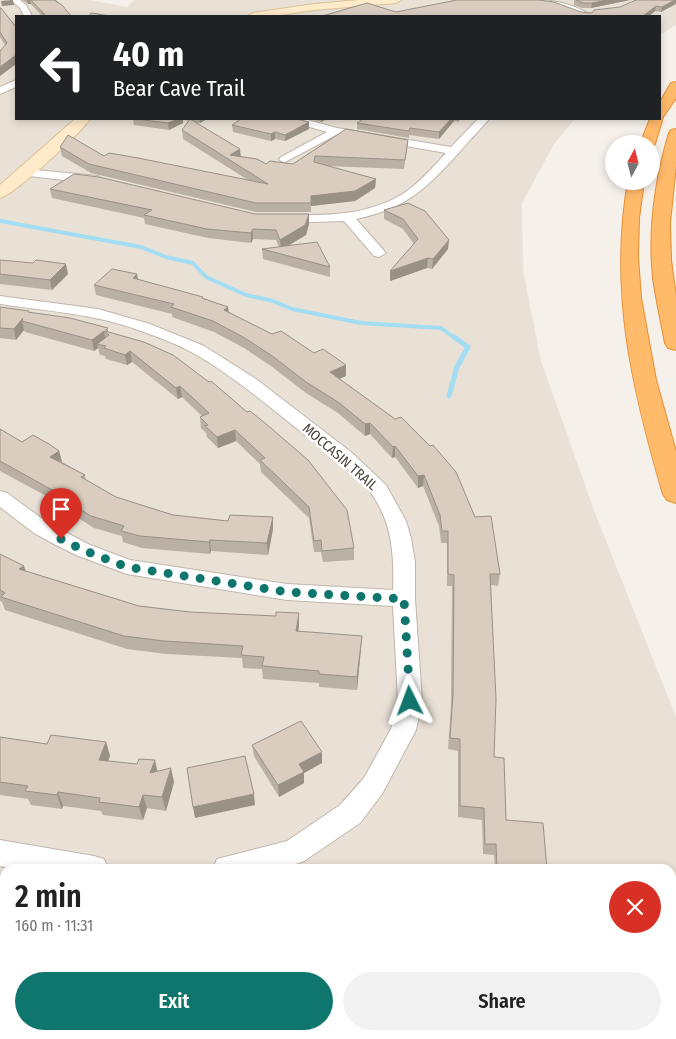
<!DOCTYPE html>
<html lang="en">
<head>
<meta charset="utf-8">
<style>
	:root { --surface:#fff; --page:#f2f2f2; --text:#222; --muted:#767676; --accent:#0f766e }
	body { margin:0; font-family:"Fira Sans Condensed",sans-serif; background:var(--page); color:var(--text); height:100vh; display:flex; flex-direction:column; font-size:19px; white-space:nowrap }
	* { box-sizing:border-box; margin:0 }
	p { font-size:16px; color:var(--muted) }
	.icon { flex:none; width:28px; height:28px; fill:none; stroke:currentColor; stroke-width:2; stroke-linecap:round; stroke-linejoin:round }
	.map { position:relative; flex:1; overflow:hidden }
	.drawer { position:absolute; left:0px; top:864px; width:676px; height:176px; display:flex; flex-direction:column; background:var(--surface); border-radius:15px 15px 0 0; box-shadow:0 2px 8px #0003 }
	.drawer>* { flex:none }
	.guide { position:absolute; left:15px; top:15px; width:646px; height:105px; border-radius:0px; box-shadow:0 2px 8px #0003; background:#202124; color:#fff; overflow:hidden }
	.needle { width:32px; rotate:7deg }
	.buttons { position:absolute; left:605px; top:135px; display:grid; gap:10px }
	.buttons a { display:grid; place-items:center; width:55px; height:55px; border-radius:50%; background:var(--surface); box-shadow:0 2px 8px #0003; font-size:25px }
	.pin { position:absolute; display:grid; place-items:center; width:42px; height:42px; color:#fff; margin:-51px -21px; border-radius:50% 50% 50% 0; rotate:-45deg; box-shadow:0 0 5px #0007 }
	.pin .icon { rotate:45deg }
	.me { position:absolute; width:55px; margin:-28px; rotate:357deg; stroke-linejoin:round; filter:drop-shadow(0 0 4px #0008) }
	.turn { display:flex; align-items:center; gap:18px; height:105px; padding:0 15px; font-size:22px }
	.turn .icon { width:65px; height:65px; stroke-width:2.5 }
	.turn b { display:block; font-size:35px; line-height:42px }
	.round { display:grid; place-items:center; flex:none; width:52px; height:52px; border-radius:26px; background:var(--page) }
	.headline { display:flex; align-items:center; justify-content:space-between; height:85px; padding:0 15px }
	h1 { font-size:30px; font-weight:600; line-height:38px }
	.cta { display:flex; gap:10px; margin-top:auto; padding:10px 15px }
	.cta a { flex:1; height:58px; border-radius:30px; background:var(--accent); color:#fff; font-size:20px; font-weight:600; line-height:58px; text-align:center }
	.cta a+a { background:var(--page); color:var(--text) }
	.map>svg:first-child { display:block }
	.residential { fill:#e9e1d6; fill-rule:evenodd }
	.lines { fill:none; stroke-linecap:round; stroke-linejoin:round }
	.stream-far1 { stroke:#a2ddf4; stroke-width:4 }
	.stream { stroke:#a2ddf4; stroke-width:5 }
	.street-casing { stroke:#c1b6ab; stroke-width:2 }
	.secondary-casing { stroke:#dac198; stroke-width:2 }
	.highway-casing { stroke:#e68d32; stroke-width:2 }
	.street { fill:#fff; fill-rule:evenodd }
	.secondary { fill:#ffebc9; fill-rule:evenodd }
	.highway { fill:#ffba6a; fill-rule:evenodd }
	.wall { fill:#bbb0a5 }
	.shaded-wall { fill:#999086 }
	.building { fill:#dacdc0; stroke:#999086 }
	.route { stroke:#0f766e; stroke-width:9; stroke-dasharray:0 16.2 }
	.labels { text-anchor:middle; dominant-baseline:central; stroke-width:5; stroke-linejoin:round; paint-order:stroke }
	.street-label { font-size:14px; fill:#494037; stroke:#fff }
</style>
</head>
<body>
<div class="map">
<svg width="676" height="1039" viewBox="0 0 676 1039">
	<rect width="100%" height="100%" fill="#f5f0e9"/>
	<path class="residential" d="M 0,0 L 90,0 L 127,7 L 134,0 L 676,0 L 676,25 L 660,35 L 660,16 L 16,16 L 16,119 L 575,119 L 554,144 L 522,203 L 523,271 L 541,361 L 595,513 L 676,717 L 676,1039 L 0,1039 ZM 5,869 L 671,869 L 671,1035 L 5,1035 Z"/>
	<g class="lines">
		<polyline class="stream-far1" points="0,221 141,247 166,257 193,263 206,277 246,295 273,301 292,309 361,323 441,328 456,339"/>
		<polyline class="stream" points="449,396 457,367 468,347 454,337"/>
		<defs>
			<g id="street">
				<polygon points="11,0 20,0 26,5 32,16 24,16 20,8"/>
				<path d="M 534,0 C 553,0 576,4 591,16 L 581,16 L 565,9 Z"/>
				<polygon points="16,80 16,87 0,94 0,87"/>
				<path d="M 288,119 L 304,119 L 337,128 L 451,147 L 478,119 L 489,119 C 481,129 471,138 463,148 C 429,186 409,208 356,219 L 386,253 L 379,257 L 374,256 L 344,221 L 282,223 L 276,219 L 282,215 C 325,216 371,216 407,191 C 422,180 434,166 446,153 L 338,134 L 285,162 L 281,161 L 279,159 L 281,157 L 327,132 L 289,121 Z"/>
				<polygon points="25,169 98,176 104,180 98,184 21,175 19,173"/>
				<path d="M 0,296 L 98,309 L 150,324 L 204,346 L 256,379 L 351,452 L 386,485 L 406,521 L 411,538 L 415,562 L 415,599 L 422,701 L 416,730 L 382,794 L 360,823 L 304,861 L 282,869 L 213,869 L 217,859 L 287,841 L 340,805 L 364,778 L 391,729 L 398,701 L 393,606 L 287,600 L 127,574 L 76,555 L 54,544 L 34,533 L 0,507 L 0,491 L 7,493 L 48,523 L 90,545 L 130,560 L 287,584 L 393,590 C 394,561 393,532 379,506 C 366,478 324,450 300,431 C 266,404 232,375 193,353 C 177,344 158,337 141,331 C 96,314 47,311 0,304 Z"/>
				<polygon points="0,840 94,856 104,859 108,869 15,869 0,866"/>
			</g>
			<g id="secondary">
				<polygon points="359,0 401,0 396,3 314,10 273,16 248,16 253,13 314,4"/>
				<path d="M 75,119 L 90,119 C 81,133 14,195 0,198 L 0,185 Z"/>
			</g>
			<g id="highway">
				<polygon points="676,82 676,98 663,117 655,144 651,147 651,144 640,144 650,119 660,119 660,102 671,83"/>
				<path d="M 676,129 L 676,165 L 670,223 L 671,260 L 676,296 L 676,350 L 668,348 L 665,343 C 661,321 656,300 653,278 C 648,229 655,180 669,133 L 671,130 Z"/>
				<path d="M 628,181 L 644,181 L 639,218 L 638,257 L 641,298 L 656,380 L 676,452 L 676,503 L 667,500 L 663,494 C 632,388 609,292 628,181 Z"/>
			</g>
		</defs>
		<use href="#street" class="street-casing"/>
		<use href="#secondary" class="secondary-casing"/>
		<use href="#highway" class="highway-casing"/>
		<use href="#street" class="street"/>
		<use href="#secondary" class="secondary"/>
		<use href="#highway" class="highway"/>
	</g>
	<g class="wall">
		<polygon points="22,0 56,0 57,1 71,16 42,16 31,4 28,4"/>
		<polygon points="574,0 630,0 591,8 582,8 574,5"/>
		<polygon points="676,0 661,12 655,11 649,16 322,16 396,12 592,13 620,7"/>
		<polygon points="0,8 16,27 16,64 0,76 5,45 0,37"/>
		<polygon points="133,119 207,119 200,123 196,123 241,156 266,164 293,164 346,129 408,140 407,148 404,169 326,166 376,179 375,188 355,201 311,206 311,212 256,212 91,173 62,156 60,147 104,156 248,180 183,139 182,130 189,121 183,119 183,123 169,130 134,125"/>
		<polygon points="310,119 327,119 321,122"/>
		<polygon points="363,119 460,119 459,122 454,121 439,139 409,135 409,138 357,129 357,123"/>
		<polygon points="309,122 309,129 285,141 275,139 271,141 233,132 232,125"/>
		<polygon points="50,189 255,214 309,214 309,224 306,235 287,246 330,267 330,277 263,259 262,249 279,247 276,240 253,239 251,243 208,238 145,224 144,218 52,198"/>
		<polygon points="408,203 448,249 432,269 427,268 390,281 414,244 403,229 384,219 384,210"/>
		<polygon points="0,260 68,274 52,290 0,284"/>
		<polygon points="138,279 228,307 229,312 346,376 339,379 395,419 500,574 498,586 491,585 494,757 506,820 547,869 495,869 494,855 483,854 482,820 458,817 458,751 448,749 451,705 452,586 447,586 447,543 441,543 439,526 423,486 418,488 395,457 392,458 370,434 365,436 338,413 306,393 271,366 244,348 214,332 172,317 172,314 96,295 94,285"/>
		<polygon points="0,307 29,311 29,312 108,328 108,332 173,355 354,548 354,560 323,562 321,552 314,552 309,518 261,472 260,464 236,441 218,448 207,437 206,433 201,428 200,417 202,416 182,397 178,399 132,362 127,365 106,359 105,356 100,355 98,348 94,351 25,332 24,330 16,340 0,338"/>
		<polygon points="0,429 22,442 59,451 62,462 85,475 86,480 116,497 173,515 228,521 273,517 273,529 268,555 211,551 210,554 142,548 123,542 122,536 94,528 64,509 63,505 0,471"/>
		<polygon points="0,554 26,571 139,606 299,626 298,631 361,648 357,690 319,687 319,683 263,679 262,669 243,668 242,658 166,654 127,649 5,610 2,602 0,601"/>
		<polygon points="0,737 47,744 106,742 110,756 108,761 157,771 174,782 166,811 147,808 143,820 103,815 101,811 63,806 62,809 31,805 28,799 0,795"/>
		<polygon points="252,745 322,763 304,773 304,783 279,797 254,756"/>
		<polygon points="0,915 5,916 5,983 0,982"/>
		<polygon points="422,1035 491,1035 492,1037 491,1039 424,1039"/>
	</g>
	<g class="shaded-wall">
		<polygon points="13,0 14,5 2,6 1,1"/>
		<polygon points="27,0 30,0 31,4 28,4"/>
		<polygon points="607,0 630,0 591,8 592,3"/>
		<polygon points="675,0 676,0 676,4 661,12 662,7"/>
		<polygon points="656,6 655,11 649,16 643,16"/>
		<polygon points="16,55 16,64 0,76 0,67"/>
		<polygon points="178,119 183,119 183,123 169,130 168,123"/>
		<polygon points="199,119 207,119 200,123"/>
		<polygon points="321,119 327,119 321,122"/>
		<polygon points="451,119 454,119 454,121 439,139 439,132"/>
		<polygon points="309,122 309,129 285,141 285,135"/>
		<polygon points="275,132 275,139 271,141 271,134"/>
		<polygon points="240,149 241,158 230,155"/>
		<polygon points="376,179 375,188 355,201 311,206 311,196"/>
		<polygon points="309,214 309,224 306,235 281,250 280,240"/>
		<polygon points="253,229 253,239 251,243 251,233"/>
		<polygon points="449,240 448,249 432,269 433,259"/>
		<polygon points="428,258 427,268 390,281 390,271"/>
		<polygon points="66,264 68,274 52,290 50,280"/>
		<polygon points="137,274 139,284 133,278"/>
		<polygon points="228,307 229,317 224,310"/>
		<polygon points="23,318 22,321 24,330 16,340 14,329"/>
		<polygon points="104,331 106,342 97,344 98,348 94,351 92,340"/>
		<polygon points="130,351 132,362 127,365 125,355"/>
		<polygon points="346,365 346,376 330,383 330,372"/>
		<polygon points="180,386 182,397 178,399 176,388"/>
		<polygon points="370,423 370,434 365,436 365,424"/>
		<polygon points="235,430 236,441 218,448 217,437"/>
		<polygon points="395,446 395,457 392,458 393,447"/>
		<polygon points="59,451 62,462 50,457"/>
		<polygon points="424,475 423,486 418,488 418,476"/>
		<polygon points="273,517 273,529 268,555 267,543"/>
		<polygon points="210,540 211,551 210,554 209,542"/>
		<polygon points="24,566 28,578 19,569"/>
		<polygon points="299,613 299,626 296,643 296,631"/>
		<polygon points="362,636 361,648 357,690 357,677"/>
		<polygon points="106,742 110,756 103,774 99,760"/>
		<polygon points="322,752 322,763 304,773 304,783 279,797 278,785 299,764"/>
		<polygon points="155,760 158,774 150,773"/>
		<polygon points="171,768 174,782 166,811 162,797"/>
		<polygon points="58,792 63,806 62,809 57,795"/>
		<polygon points="254,794 255,805 195,818 193,807"/>
		<polygon points="143,795 147,808 143,820 139,807"/>
	</g>
	<g class="building">
		<polygon points="31,0 54,0 62,5 71,16 46,16"/>
		<polygon points="457,0 538,0 554,2 581,12 592,13 594,10 620,7 636,0 675,0 662,7 656,6 643,16 322,16 367,3 396,12"/>
		<polygon points="576,0 607,0 592,3 583,3"/>
		<polygon points="0,8 1,8 16,27 16,55 0,67 0,51 7,43 0,32"/>
		<polygon points="91,13 110,16 89,16"/>
		<polygon points="136,119 178,119 168,123"/>
		<polygon points="190,119 240,149 230,155 257,159 266,164 270,161 293,164 346,129 408,140 405,160 315,156 314,162 376,179 355,191 311,196 311,203 256,203 89,164 60,147 68,135 104,156 109,153 138,158 268,184 182,130"/>
		<polygon points="241,119 297,119 309,122 285,135 275,132 271,134 232,125"/>
		<polygon points="363,119 451,119 439,132 410,128 409,131 357,123"/>
		<polygon points="74,174 99,177 255,214 309,214 305,225 280,240 276,230 253,229 251,233 207,229 144,215 152,210 50,189"/>
		<polygon points="408,203 425,211 449,240 433,259 428,258 390,271 418,239 403,219 384,210"/>
		<polygon points="317,242 330,267 262,249"/>
		<polygon points="0,260 33,263 36,260 66,264 50,280 0,274"/>
		<polygon points="112,269 137,274 133,278 203,297 202,298 228,307 224,310 272,334 281,331 314,353 323,349 346,365 330,372 395,419 401,417 430,446 433,445 456,472 475,517 491,516 500,574 490,574 496,699 494,757 504,758 506,820 543,823 547,869 497,869 496,844 485,844 484,808 460,806 460,739 450,738 453,694 454,575 448,574 448,531 442,531 440,515 424,475 418,476 395,446 393,447 370,423 365,424 338,402 306,382 271,355 243,337 213,321 171,307 174,304 94,285"/>
		<polygon points="0,307 29,311 28,312 70,318 108,328 105,331 144,342 173,355 209,382 211,381 247,412 250,411 265,423 308,460 347,510 354,548 322,551 321,540 314,541 309,507 260,460 265,458 235,430 217,437 205,426 208,425 200,417 209,413 180,386 176,388 130,351 125,355 104,348 106,346 97,344 109,335 104,331 92,340 22,321 23,318 14,329 0,328"/>
		<polygon points="0,429 22,442 33,435 49,444 59,451 50,457 85,475 81,477 116,497 173,515 228,521 230,515 273,517 267,543 210,540 209,542 140,536 121,531 124,526 91,516 61,497 63,496 0,461"/>
		<polygon points="0,554 24,566 19,569 139,606 190,612 276,616 276,612 299,613 296,631 362,636 357,677 319,674 319,671 262,666 264,657 241,655 243,646 164,641 124,636 1,597 5,593 0,590"/>
		<polygon points="301,721 322,752 299,764 304,772 278,785 252,745"/>
		<polygon points="51,735 106,742 99,760 137,764 139,759 155,760 150,773 171,768 162,797 143,795 139,807 99,802 100,798 58,792 57,795 25,791 28,786 0,782 0,737 47,744"/>
		<polygon points="245,756 254,794 193,807 187,768"/>
		<polygon points="0,915 5,916 5,973 0,973"/>
		<polygon points="430,1035 491,1035 492,1037 486,1039 432,1039"/>
	</g>
	<g class="lines">
		<polyline class="route" points="61,539 83,550 127,567 287,592 404,599 410,701"/>
	</g>
	<g class="labels">
		<g class="street-label">
			<text transform="translate(340 457) rotate(41)">MOCCASIN TRAIL</text>
		</g>
	</g>
</svg>
<div class="buttons">
<a><svg class="needle" viewBox="-14 -14 28 28"><path d="M0-13l5 13h-10z" fill="#e53935"/><path d="M0 13l5-13h-10z" fill="#767676"/></svg></a>
</div>
<div class="pin" style="left:61px;top:539px;background:#d93025"><svg class="icon" aria-label="arrive" viewBox="0 0 24 24"><path d="M6 21V4h12l-3 4 3 4H6"/></svg></div>
<svg class="me" style="left:410px;top:701px" viewBox="-20 -20 40 40"><path d="M0-17L14 15 0 8-14 15z" fill="#0f766e" stroke="#fff" stroke-width="4"/></svg>
<div class="guide">
<div class="turn"><svg class="icon" aria-label="left" viewBox="0 0 24 24"><path d="M17 20v-9H6M10 6l-5 5 5 5"/></svg><div><b>40 m</b>Bear Cave Trail</div></div>
</div>
<section class="drawer">
<div class="headline"><div><h1>2 min</h1><p>160 m · 11:31</p></div><a class="round" style="background:#d93025;color:#fff"><svg class="icon" aria-label="close" viewBox="0 0 24 24"><path d="M6 6l12 12M18 6L6 18"/></svg></a></div>
<div class="cta"><a>Exit</a><a>Share</a></div>
</section>
</div>
</body>
</html>
